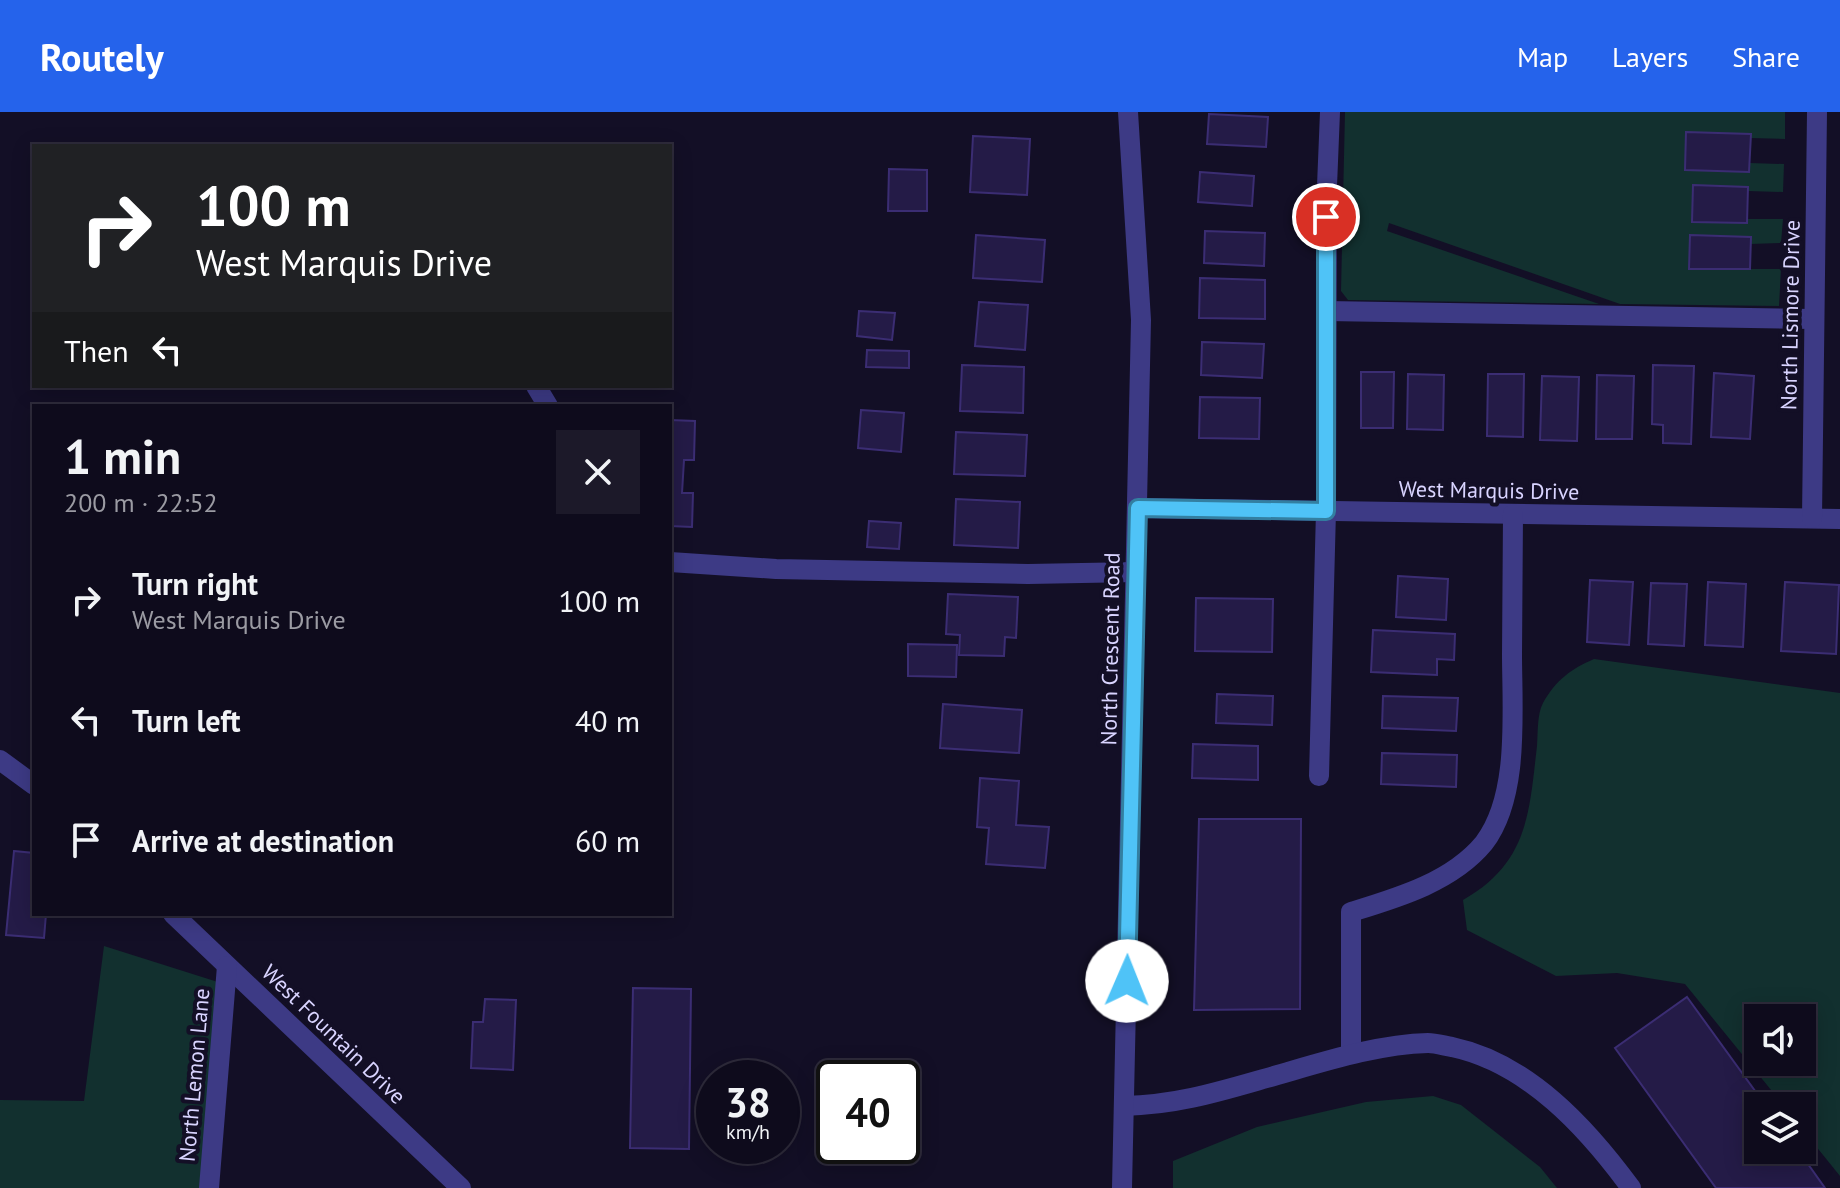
<!DOCTYPE html>
<html lang="en">
<head>
<meta charset="utf-8">
<style>
	:root { --surface:#0e0b1c; --page:#1c1929; --text:#f1f3f6; --muted:#9b9ba3; --line:#2e2b3b; --accent:#2563eb }
	body { margin:0; font-family:"PT Sans",sans-serif; background:var(--page); color:var(--text); height:100vh; display:flex; flex-direction:column; font-size:30px; white-space:nowrap }
	* { box-sizing:border-box; margin:0 }
	p { font-size:26px; color:var(--muted) }
	.icon { flex:none; width:44px; height:44px; fill:none; stroke:currentColor; stroke-width:2; stroke-linecap:round; stroke-linejoin:round }
	.map { position:relative; flex:1; overflow:hidden }
	.sheet { position:absolute; left:32px; top:292px; width:640px; height:512px; display:flex; flex-direction:column; background:var(--surface); border-radius:0px; box-shadow:0 4px 20px #0003,0 0 0 2px var(--line) }
	.sheet>* { flex:none }
	.top-card { position:absolute; left:32px; top:32px; width:640px; height:244px; border-radius:0px; box-shadow:0 4px 20px #0003,0 0 0 2px var(--line); background:#202124; color:#fff; overflow:hidden }
	.fabs { position:absolute; left:1744px; top:892px; display:grid; gap:16px }
	.fabs a { display:grid; place-items:center; width:72px; height:72px; border-radius:0px; background:var(--surface); box-shadow:0 4px 20px #0003,0 0 0 2px var(--line); font-size:40px }
	.speed { position:absolute; left:696px; top:948px; display:flex; gap:16px; font-size:40px; font-weight:700; text-align:center }
	.speed>* { display:grid; place-content:center; width:104px; height:104px; border-radius:50%; background:var(--surface); box-shadow:0 4px 20px #0003,0 0 0 2px var(--line); line-height:1 }
	.speed small { font-size:20px; font-weight:400 }
	.speed .limit { border:4px solid #111; border-radius:12px; background:#fff; color:#111 }
	.pin { position:absolute; display:grid; place-items:center; width:68px; height:68px; color:#fff; margin:-34px; border:4px solid #fff; border-radius:50%; box-shadow:0 2px 8px #0007 }
	.me { position:absolute; width:88px; margin:-44px; rotate:1deg; stroke-linejoin:round; filter:drop-shadow(0 0 6px #0008) }
	.turn { display:flex; align-items:center; gap:28px; height:168px; padding:0 32px; font-size:36px }
	.turn .icon { width:104px; height:104px; stroke-width:2.5 }
	.turn b { display:block; font-size:56px; line-height:68px }
	.then { display:flex; align-items:center; height:76px; padding:0 32px; background:#0003; gap:16px; font-size:30px }
	.round { display:grid; place-items:center; flex:none; width:84px; height:84px; border-radius:0px; background:var(--page) }
	.headline { display:flex; align-items:center; justify-content:space-between; height:136px; padding:0 32px }
	h1 { font-size:48px; font-weight:800; line-height:60px }
	ul { padding:0; list-style:none }
	li { display:flex; align-items:center; gap:24px; height:120px; padding:0 32px }
	li div { flex:1 }
	li b { display:block; font-size:30px }
	li em { font-style:normal }
	header { display:flex; align-items:center; gap:48px; box-sizing:border-box; height:112px; padding:0 40px; background:var(--accent); color:#fff }
	header strong { font-size:38px }
	nav { display:flex; gap:44px; margin-inline-start:auto; font-size:28px }
	.map>svg:first-child { display:block }
	.green { fill:#12302f; fill-rule:evenodd }
	.building { fill:#241b47; stroke:#3b2d73; stroke-width:2 }
	.lines { fill:none; stroke-linecap:round; stroke-linejoin:round }
	.minor { stroke:#3d3a85; stroke-width:20 }
	.route-casing { stroke:#337fa1; stroke-width:20 }
	.route { stroke:#4fc3f7; stroke-width:14 }
	.labels { text-anchor:middle; dominant-baseline:central; stroke-width:8; stroke-linejoin:round; paint-order:stroke }
	.street-label { font-size:22px; fill:#d9d4ff; stroke:#130f26 }
</style>
</head>
<body>
<header>
<strong>Routely</strong>
<nav><a>Map</a><a>Layers</a><a>Share</a></nav>
</header>
<div class="map">
<svg width="1840" height="1076" viewBox="0 0 1840 1076">
	<rect width="100%" height="100%" fill="#130f26"/>
	<g class="green">
		<polygon points="1345,0 1785,0 1785,27 1750,26 1750,22 1687,20 1685,57 1748,60 1749,51 1784,52 1783,80 1748,79 1747,75 1693,74 1693,110 1747,111 1747,107 1783,107 1781,131 1750,132 1750,125 1689,124 1689,157 1781,157 1779,194 1620,192 1389,111 1387,119 1599,192 1348,188 1341,179"/>
		<path d="M 1594,547 L 1840,581 L 1840,1064 L 1802,1017 L 1802,994 L 1784,994 L 1685,872 L 1617,861 L 1556,864 L 1467,818 L 1463,788 C 1528,751 1529,702 1537,634 C 1538,621 1537,602 1543,591 C 1556,568 1571,557 1594,547 ZM 1758,906 L 1802,906 L 1802,950 L 1758,950 Z"/>
		<polygon points="104,834 221,871 201,1076 0,1076 0,988 84,989"/>
		<polygon points="1433,984 1461,993 1540,1055 1557,1076 1173,1076 1173,1049 1257,1015 1366,990"/>
	</g>
	<g class="building">
		<polygon points="1209,2 1268,5 1266,35 1207,32"/>
		<polygon points="1686,20 1751,22 1749,60 1685,58"/>
		<polygon points="973,24 1030,27 1027,83 970,80"/>
		<polygon points="889,57 927,58 927,99 888,99"/>
		<polygon points="1200,60 1254,64 1252,94 1198,90"/>
		<polygon points="1693,73 1748,75 1747,111 1692,110"/>
		<polygon points="1205,119 1265,121 1264,154 1204,151"/>
		<polygon points="976,123 1045,128 1042,170 973,166"/>
		<polygon points="1690,123 1751,125 1750,157 1689,157"/>
		<polygon points="1200,166 1265,168 1265,207 1199,206"/>
		<polygon points="979,190 1028,193 1025,238 975,234"/>
		<polygon points="859,199 895,201 892,228 857,224"/>
		<polygon points="1202,230 1264,232 1262,266 1201,263"/>
		<polygon points="867,238 909,239 909,256 866,255"/>
		<polygon points="962,253 1024,255 1023,301 960,299"/>
		<polygon points="1653,253 1694,254 1691,332 1663,331 1663,313 1652,312"/>
		<polygon points="1361,260 1394,260 1393,316 1361,316"/>
		<polygon points="1714,261 1754,264 1750,327 1711,325"/>
		<polygon points="1408,262 1444,263 1443,318 1407,317"/>
		<polygon points="1488,262 1524,262 1523,325 1487,324"/>
		<polygon points="1597,263 1634,264 1632,327 1596,327"/>
		<polygon points="1542,264 1579,265 1577,329 1540,328"/>
		<polygon points="1200,285 1260,286 1259,327 1199,326"/>
		<polygon points="861,298 904,301 901,340 858,336"/>
		<polygon points="670,308 695,309 694,348 684,348 682,381 693,381 692,415 670,414"/>
		<polygon points="956,320 1027,323 1025,364 954,362"/>
		<polygon points="956,387 1020,390 1018,436 954,433"/>
		<polygon points="869,409 901,411 899,437 867,435"/>
		<polygon points="1398,464 1448,467 1446,508 1396,505"/>
		<polygon points="1590,468 1633,470 1629,533 1587,530"/>
		<polygon points="1708,470 1746,472 1743,535 1705,533"/>
		<polygon points="1785,470 1839,473 1836,542 1781,539"/>
		<polygon points="1651,471 1687,472 1684,534 1648,532"/>
		<polygon points="948,482 1018,485 1016,526 1005,525 1004,544 959,543 960,523 946,522"/>
		<polygon points="1196,486 1273,487 1272,540 1195,539"/>
		<polygon points="1373,518 1455,522 1454,548 1437,547 1437,563 1371,560"/>
		<polygon points="908,532 957,533 956,565 908,564"/>
		<polygon points="1217,582 1273,584 1272,613 1216,611"/>
		<polygon points="1383,584 1458,586 1456,619 1382,616"/>
		<polygon points="943,592 1022,598 1019,641 940,636"/>
		<polygon points="1193,632 1258,634 1258,668 1192,666"/>
		<polygon points="1382,641 1457,643 1456,675 1381,672"/>
		<polygon points="980,666 1019,669 1016,713 1049,715 1045,756 986,752 989,716 977,715"/>
		<polygon points="1199,707 1301,707 1300,897 1194,898"/>
		<polygon points="14,739 34,741 34,802 46,802 44,826 6,823"/>
		<polygon points="633,876 691,877 689,1037 630,1036"/>
		<polygon points="1687,885 1766,994 1758,994 1758,1038 1798,1038 1825,1076 1716,1076 1615,936"/>
		<polygon points="485,887 516,888 513,958 471,956 473,910 483,910"/>
	</g>
	<g class="lines">
		<g class="minor">
			<polyline points="1326,199 1813,207"/>
			<polyline points="536,274 548,294"/>
			<polyline points="1138,396 1840,407"/>
			<polyline points="1812,406 1817,0"/>
			<polyline points="670,450 776,457 1028,462 1136,460"/>
			<polyline points="0,648 34,673"/>
			<polyline points="1319,664 1326,399 1327,74 1330,0"/>
			<polyline points="173,802 461,1076"/>
			<path d="M 1351,942 L 1351,800 C 1397,786 1452,770 1484,731 C 1520,684 1512,599 1512,542 C 1512,495 1513,449 1513,402"/>
			<path d="M 1124,994 C 1176,993 1218,980 1267,966 C 1317,952 1376,932 1428,931 C 1436,931 1445,934 1452,935 C 1528,951 1587,1016 1631,1076"/>
			<polyline points="209,1076 227,854"/>
			<polyline points="1122,1076 1141,208 1128,0"/>
		</g>
	</g>
	<g class="lines">
		<defs>
			<polyline id="route" points="1127,869 1138,396 1326,399 1326,105"/>
		</defs>
		<use href="#route" class="route-casing"/>
		<use href="#route" class="route"/>
	</g>
	<g class="labels">
		<g class="street-label">
			<text transform="translate(1790 203) rotate(-89)">North Lismore Drive</text>
			<text transform="translate(1489 378) rotate(1)">West Marquis Drive</text>
			<text transform="translate(1110 537) rotate(-89)">North Crescent Road</text>
			<text transform="translate(334 922) rotate(44)">West Fountain Drive</text>
			<text transform="translate(194 963) rotate(-85)">North Lemon Lane</text>
		</g>
	</g>
</svg>
<div class="fabs">
<a><svg class="icon" aria-label="sound" viewBox="0 0 24 24"><path d="M4 9h4l5-4v14l-5-4H4zM17 9q2 3 0 6"/></svg></a>
<a><svg class="icon" aria-label="layers" viewBox="0 0 24 24"><path d="M12 4l9 5-9 5-9-5zM3 14l9 5 9-5"/></svg></a>
</div>
<div class="speed"><div>38<small>km/h</small></div><div class="limit">40</div></div>
<div class="pin" style="left:1326px;top:105px;background:#d93025"><svg class="icon" aria-label="arrive" viewBox="0 0 24 24"><path d="M6 21V4h12l-3 4 3 4H6"/></svg></div>
<svg class="me" style="left:1127px;top:869px" viewBox="-20 -20 40 40"><circle r="19" fill="#fff"/><path d="M0-13L10 11 0 6-10 11z" fill="#4fc3f7"/></svg>
<div class="top-card">
<div class="turn"><svg class="icon" aria-label="right" viewBox="0 0 24 24"><path d="M7 20v-9h11M14 6l5 5-5 5"/></svg><div><b>100 m</b>West Marquis Drive</div></div>
<div class="then">Then<svg class="icon" aria-label="left" viewBox="0 0 24 24"><path d="M17 20v-9H6M10 6l-5 5 5 5"/></svg></div>
</div>
<section class="sheet">
<div class="headline"><div><h1>1 min</h1><p>200 m · 22:52</p></div><a class="round"><svg class="icon" aria-label="close" viewBox="0 0 24 24"><path d="M6 6l12 12M18 6L6 18"/></svg></a></div>
<ul>
<li><svg class="icon" aria-label="right" viewBox="0 0 24 24"><path d="M7 20v-9h11M14 6l5 5-5 5"/></svg><div><b>Turn right</b><p>West Marquis Drive</p></div><em>100 m</em></li>
<li><svg class="icon" aria-label="left" viewBox="0 0 24 24"><path d="M17 20v-9H6M10 6l-5 5 5 5"/></svg><div><b>Turn left</b></div><em>40 m</em></li>
<li><svg class="icon" aria-label="arrive" viewBox="0 0 24 24"><path d="M6 21V4h12l-3 4 3 4H6"/></svg><div><b>Arrive at destination</b></div><em>60 m</em></li>
</ul>
</section>
</div>
</body>
</html>
